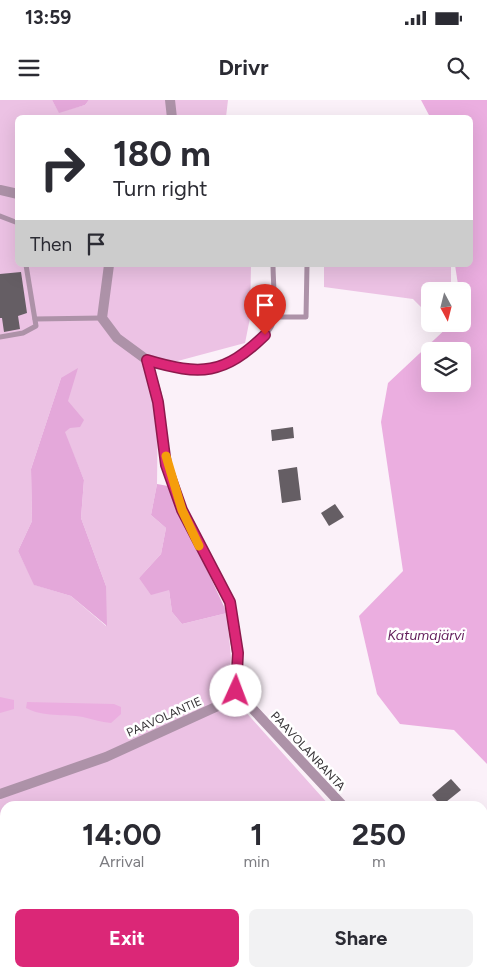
<!DOCTYPE html>
<html lang="en">
<head>
<meta charset="utf-8">
<style>
	:root { --surface:#fff; --page:#f2f2f3; --text:#2b2b33; --muted:#7c7c81; --accent:#db2777 }
	body { margin:0; font-family:Figtree,sans-serif; background:var(--page); color:var(--text); height:100vh; display:flex; flex-direction:column; font-size:19px; white-space:nowrap }
	* { box-sizing:border-box; margin:0 }
	p { font-size:16px; color:var(--muted) }
	.icon { flex:none; width:28px; height:28px; fill:none; stroke:currentColor; stroke-width:2; stroke-linecap:round; stroke-linejoin:round }
	.map { position:relative; flex:1; overflow:hidden }
	.side { position:absolute; left:0px; top:701px; width:488px; height:176px; display:flex; flex-direction:column; background:var(--surface); border-radius:15px 15px 0 0; box-shadow:0 5px 20px #0002 }
	.side>* { flex:none }
	.guide { position:absolute; left:15px; top:15px; width:458px; height:152px; border-radius:8px; box-shadow:0 5px 20px #0002; background:#fff; color:var(--text); overflow:hidden }
	.needle { width:32px; rotate:173deg }
	.buttons { position:absolute; left:421px; top:182px; display:grid; gap:10px }
	.buttons a { display:grid; place-items:center; width:50px; height:50px; border-radius:8px; background:var(--surface); box-shadow:0 5px 20px #0002; font-size:25px }
	.pin { position:absolute; display:grid; place-items:center; width:42px; height:42px; color:#fff; margin:-51px -21px; border-radius:50% 50% 50% 0; rotate:-45deg; box-shadow:0 0 5px #0007 }
	.pin .icon { rotate:45deg }
	.me { position:absolute; width:55px; margin:-28px; rotate:2deg; stroke-linejoin:round; filter:drop-shadow(0 0 4px #0008) }
	.turn { display:flex; align-items:center; gap:18px; height:105px; padding:0 15px; font-size:22px }
	.turn .icon { width:65px; height:65px; stroke-width:2.5 }
	.turn b { display:block; font-size:35px; line-height:42px }
	.then { display:flex; align-items:center; height:48px; padding:0 15px; background:#0003; gap:10px; font-size:19px }
	.eta { display:flex; justify-content:space-evenly; align-items:center; height:85px; text-align:center }
	.eta b { font-size:30px; font-weight:700; line-height:35px }
	.primary-button { display:flex; gap:10px; margin-top:auto; padding:10px 15px }
	.primary-button a { flex:1; height:58px; border-radius:8px; background:var(--accent); color:#fff; font-size:20px; font-weight:700; line-height:58px; text-align:center }
	.primary-button a+a { background:var(--page); color:var(--text) }
	.status { display:flex; justify-content:space-between; align-items:center; height:35px; padding:0 25px; background:var(--surface); direction:ltr }
	.status svg { height:14px; fill:currentColor }
	header { display:flex; justify-content:space-between; align-items:center; height:65px; padding:0 15px; background:var(--surface); font-size:22px; font-weight:700 }
	.map>svg:first-child { display:block }
	.green { fill:#ecc2e4; fill-rule:evenodd }
	.forest { fill:#e4a8da }
	.water { fill:#ebaee0; fill-rule:evenodd }
	.building { fill:#655e64 }
	.lines { fill:none; stroke-linecap:round; stroke-linejoin:round }
	.service { stroke:#ad92a8; stroke-width:5 }
	.minor { stroke:#ad92a8; stroke-width:10 }
	.route-casing { stroke:#8e194d; stroke-width:12 }
	.route { stroke:#db2777; stroke-width:9 }
	.slow { stroke:#f59e0b; stroke-width:9 }
	.labels { text-anchor:middle; dominant-baseline:central; stroke-width:5; stroke-linejoin:round; paint-order:stroke }
	.street-label { font-size:12px; fill:#363336; stroke:#fff }
	.water-label { font-size:14px; font-style:italic; fill:#611b59; stroke:#fff }
</style>
</head>
<body>
<div class="status"><b>13:59</b><svg viewBox="0 0 49 12"><path d="M0 12V9h3v3zM5 12V6h3v6zM10 12V3h3v9zM15 12V0h3v12zM26 1h20v11H26zM47 4h2v5h-2z"/></svg></div>
<header><svg class="icon" aria-label="menu" viewBox="0 0 24 24"><path d="M4 6h16M4 12h16M4 18h16"/></svg>Drivr<svg class="icon" aria-label="search" viewBox="0 0 24 24"><circle cx="10" cy="10" r="6"/><path d="M15 15l6 6"/></svg></header>
<div class="map">
<svg width="487" height="877" viewBox="0 0 487 877">
	<rect width="100%" height="100%" fill="#fbf1f9"/>
	<g class="green">
		<path d="M 0,0 L 52,0 L 59,12 L 85,5 L 89,0 L 228,0 L 226,17 L 18,18 L 18,165 L 251,165 L 250,218 L 245,243 L 144,270 L 158,302 L 157,384 L 151,415 L 166,428 L 161,454 L 139,478 L 169,490 L 172,512 L 182,524 L 227,513 L 231,558 L 227,591 L 330,706 L 5,706 L 5,808 L 0,805 ZM 61,278 L 68,301 L 69,328 L 64,332 L 84,380 L 81,418 L 106,486 L 106,526 L 71,496 L 35,485 L 18,451 L 32,421 L 31,369 Z"/>
		<polygon points="324,165 451,165 451,191 430,191 430,214 428,214 413,199 324,187"/>
		<polygon points="483,839 487,850 487,877 221,877 219,873 482,872"/>
		<polygon points="155,872 158,877 48,877 46,873"/>
	</g>
	<g class="forest">
		<polygon points="52,0 89,0 85,5 59,13"/>
		<polygon points="78,268 68,301 84,320 80,327 70,328 65,332 84,380 81,418 106,486 107,526 71,496 34,485 18,451 32,421 31,369 61,278"/>
		<polygon points="157,384 168,386 227,513 182,524 172,512 169,490 151,495 139,478 161,454 166,428 151,415"/>
		<polygon points="0,805 5,808 5,872 46,873 48,877 0,877"/>
		<polygon points="219,872 221,877 158,877 155,873"/>
	</g>
	<g class="water">
		<path d="M 421,0 L 487,0 L 487,664 L 454,630 L 400,624 L 377,594 L 359,516 L 403,471 L 381,322 L 388,283 L 451,224 L 462,224 L 462,191 L 459,191 L 455,165 L 470,165 L 470,18 L 430,17 ZM 430,251 L 462,251 L 462,284 L 430,284 Z"/>
		<polygon points="0,597 14,600 14,609 0,613"/>
		<path d="M 27,602 L 114,604 L 121,607 L 121,614 L 111,623 C 101,622 92,619 83,617 C 65,614 42,617 26,608 Z"/>
	</g>
	<g class="building">
		<polygon points="21,172 27,213 18,216 20,229 4,232 2,218 0,218 0,174"/>
		<polygon points="293,327 294,338 272,341 271,330"/>
		<polygon points="297,367 301,400 282,403 278,370"/>
		<polygon points="335,404 344,417 329,426 321,413"/>
		<polygon points="451,679 461,690 441,706 432,695"/>
	</g>
	<g class="lines">
		<g class="service">
			<polyline points="0,116 18,123"/>
			<polyline points="273,217 306,217 307,165"/>
			<polyline points="35,219 102,218"/>
			<polyline points="0,237 23,233 36,226 26,165"/>
			<path d="M 147,261 C 188,272 223,276 256,244 C 262,238 270,232 273,223 C 276,213 273,178 273,165"/>
		</g>
		<g class="minor">
			<polyline points="170,0 172,18"/>
			<polyline points="0,90 18,94"/>
			<polyline points="236,591 343,706"/>
			<polyline points="0,694 106,657 220,605 236,591 237,553 230,502 182,410 166,365 157,295 147,260 117,238 102,218 109,165"/>
			<polyline points="482,826 487,830"/>
		</g>
	</g>
	<g class="lines">
		<defs>
			<path id="route" d="M 236,591 L 238,553 L 230,502 L 182,410 L 166,365 L 158,302 L 147,260 C 201,276 224,275 265,235"/>
		</defs>
		<use href="#route" class="route-casing"/>
		<use href="#route" class="route"/>
		<polyline class="slow" points="166,356 182,410 199,446"/>
	</g>
	<g class="labels">
		<g class="street-label">
			<text transform="translate(164 617) rotate(-24)">PAAVOLANTIE</text>
			<text transform="translate(308 651) rotate(47)">PAAVOLANRANTA</text>
		</g>
		<g class="water-label">
			<text x="426" y="535">Katumajärvi</text>
		</g>
	</g>
</svg>
<div class="buttons">
<a><svg class="needle" viewBox="-14 -14 28 28"><path d="M0-13l5 13h-10z" fill="#e53935"/><path d="M0 13l5-13h-10z" fill="#7c7c81"/></svg></a>
<a><svg class="icon" aria-label="layers" viewBox="0 0 24 24"><path d="M12 4l9 5-9 5-9-5zM3 14l9 5 9-5"/></svg></a>
</div>
<div class="pin" style="left:265px;top:235px;background:#d93025"><svg class="icon" aria-label="arrive" viewBox="0 0 24 24"><path d="M6 21V4h12l-3 4 3 4H6"/></svg></div>
<svg class="me" style="left:236px;top:591px" viewBox="-20 -20 40 40"><circle r="19" fill="#fff"/><path d="M0-13L10 11 0 6-10 11z" fill="#db2777"/></svg>
<div class="guide">
<div class="turn"><svg class="icon" aria-label="right" viewBox="0 0 24 24"><path d="M7 20v-9h11M14 6l5 5-5 5"/></svg><div><b>180 m</b>Turn right</div></div>
<div class="then">Then<svg class="icon" aria-label="arrive" viewBox="0 0 24 24"><path d="M6 21V4h12l-3 4 3 4H6"/></svg></div>
</div>
<section class="side">
<div class="eta">
<div><b>14:00</b><p>Arrival</p></div>
<div><b>1</b><p>min</p></div>
<div><b>250</b><p>m</p></div>
</div>
<div class="primary-button"><a>Exit</a><a>Share</a></div>
</section>
</div>
</body>
</html>
